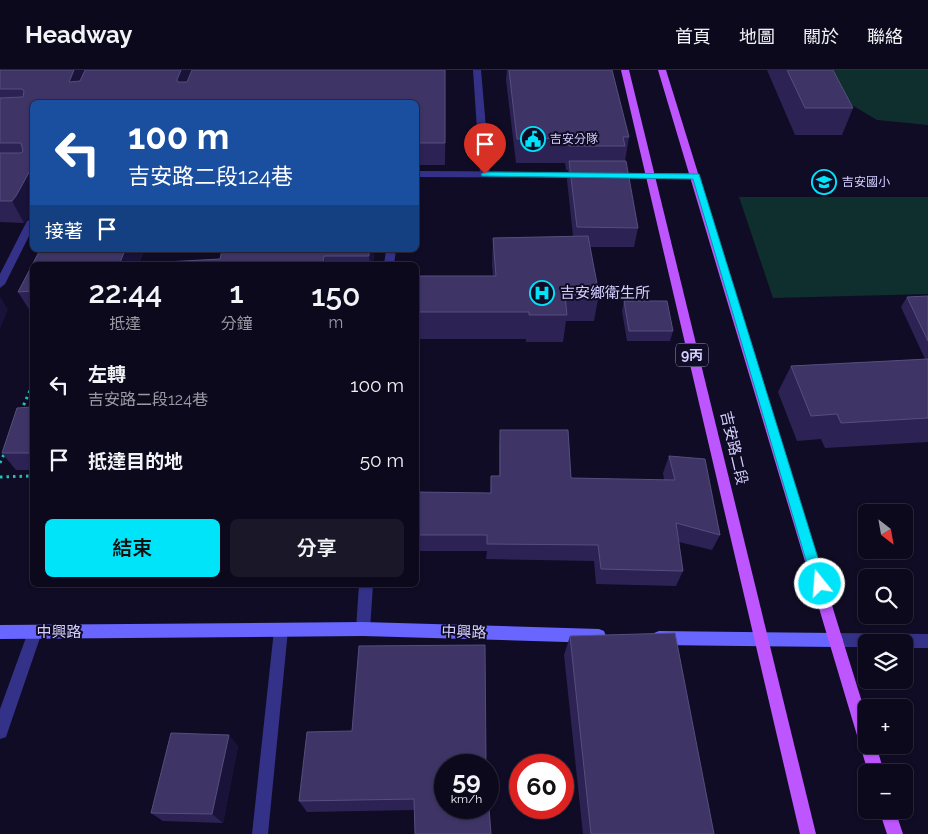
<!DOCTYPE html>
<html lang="zh-TW">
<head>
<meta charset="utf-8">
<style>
	:root { --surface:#0c091c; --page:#1a1729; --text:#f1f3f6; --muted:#9a9aa3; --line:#2c2a3b; --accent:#00e4fa }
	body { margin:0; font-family:Raleway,"Noto Sans TC",sans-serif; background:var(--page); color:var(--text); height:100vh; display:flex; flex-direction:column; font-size:19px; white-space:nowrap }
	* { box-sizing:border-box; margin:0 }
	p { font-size:16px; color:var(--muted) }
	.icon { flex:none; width:28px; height:28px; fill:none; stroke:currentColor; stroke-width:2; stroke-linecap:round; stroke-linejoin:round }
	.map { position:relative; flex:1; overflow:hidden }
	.drawer { position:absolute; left:30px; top:192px; width:389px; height:325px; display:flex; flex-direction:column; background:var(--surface); border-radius:8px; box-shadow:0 1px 4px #0004,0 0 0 1px var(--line) }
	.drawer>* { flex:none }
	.guide { position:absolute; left:30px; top:30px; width:389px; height:152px; border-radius:8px; box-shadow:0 1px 4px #0004,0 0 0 1px var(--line); background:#1a4fa0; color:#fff; overflow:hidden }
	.needle { width:32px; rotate:149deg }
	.buttons { position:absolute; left:858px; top:434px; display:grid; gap:10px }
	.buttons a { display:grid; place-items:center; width:55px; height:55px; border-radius:8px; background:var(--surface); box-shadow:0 1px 4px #0004,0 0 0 1px var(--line); font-size:25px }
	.speed { position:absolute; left:434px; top:684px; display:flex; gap:10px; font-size:25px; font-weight:700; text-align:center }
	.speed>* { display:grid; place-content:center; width:65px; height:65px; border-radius:50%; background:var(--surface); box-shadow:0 1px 4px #0004,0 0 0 1px var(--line); line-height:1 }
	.speed small { font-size:12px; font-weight:400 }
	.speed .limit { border:8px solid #d22; background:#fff; color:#111 }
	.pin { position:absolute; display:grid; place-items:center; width:42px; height:42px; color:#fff; margin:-51px -21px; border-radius:50% 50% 50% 0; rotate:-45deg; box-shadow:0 0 5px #0007 }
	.pin .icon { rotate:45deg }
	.me { position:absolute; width:55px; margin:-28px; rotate:343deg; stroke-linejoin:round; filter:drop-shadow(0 0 4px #0008) }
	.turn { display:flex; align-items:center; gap:18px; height:105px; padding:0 15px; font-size:22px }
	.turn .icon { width:65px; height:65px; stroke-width:2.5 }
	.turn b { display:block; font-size:35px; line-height:42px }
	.then { display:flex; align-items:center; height:48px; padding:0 15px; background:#0003; gap:10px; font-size:19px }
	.eta { display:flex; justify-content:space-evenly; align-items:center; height:85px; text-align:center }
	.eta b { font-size:30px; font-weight:600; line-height:35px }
	.cta { display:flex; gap:10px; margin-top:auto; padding:10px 15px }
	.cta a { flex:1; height:58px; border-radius:8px; background:var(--accent); color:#111; font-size:20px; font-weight:600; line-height:58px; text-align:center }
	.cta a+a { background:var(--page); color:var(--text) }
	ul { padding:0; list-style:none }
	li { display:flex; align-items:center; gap:15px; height:75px; padding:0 15px }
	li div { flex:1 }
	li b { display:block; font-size:19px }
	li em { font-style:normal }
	header { display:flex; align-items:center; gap:30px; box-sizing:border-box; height:70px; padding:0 25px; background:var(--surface); border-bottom:1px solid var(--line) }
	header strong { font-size:24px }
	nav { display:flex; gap:28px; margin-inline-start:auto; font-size:18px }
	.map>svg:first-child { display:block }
	.green { fill:#0e2f2e }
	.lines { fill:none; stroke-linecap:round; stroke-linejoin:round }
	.path { stroke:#22c1b5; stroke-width:3; stroke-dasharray:2.5 4; stroke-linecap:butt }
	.lane { fill:#343288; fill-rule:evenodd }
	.street { fill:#343288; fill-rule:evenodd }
	.secondary { fill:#6866ff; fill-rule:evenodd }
	.primary { fill:#be56ff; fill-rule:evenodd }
	.wall { fill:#2c2354 }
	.shaded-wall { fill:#191239 }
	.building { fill:#3e3566; stroke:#554e7e }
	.route { fill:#00e4fa; stroke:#0094a2 }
	.labels { text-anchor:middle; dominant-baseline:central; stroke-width:4; stroke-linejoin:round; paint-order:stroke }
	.far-poi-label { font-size:12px; fill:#d4cfff; stroke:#100c25; text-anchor:start }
	.shield { fill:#100c25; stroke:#9994be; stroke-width:1 }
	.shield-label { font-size:14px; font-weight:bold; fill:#d4cfff }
	.poi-label { font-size:15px; fill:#d4cfff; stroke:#100c25; text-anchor:start }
	.street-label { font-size:15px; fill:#d4cfff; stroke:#100c25 }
</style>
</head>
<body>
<header>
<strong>Headway</strong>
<nav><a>首頁</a><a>地圖</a><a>關於</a><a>聯絡</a></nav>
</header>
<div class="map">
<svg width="928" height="764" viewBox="0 0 928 764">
	<rect width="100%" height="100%" fill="#100c25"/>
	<g class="green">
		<polygon points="813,0 928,0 928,55 877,50 830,22"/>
		<polygon points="739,127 928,127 928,224 773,228"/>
	</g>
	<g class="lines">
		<g class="path">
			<polyline points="32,280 30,286 32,286"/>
			<polyline points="21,341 32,316"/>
			<polyline points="0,393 5,382"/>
			<polyline points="0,407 32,406"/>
		</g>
		<g class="lane">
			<polygon points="473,0 481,0 490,104 485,107 480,104"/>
			<polygon points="386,180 396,180 394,195 384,195"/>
			<polygon points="359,515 373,515 370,559 368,564 363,566 358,564 356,559"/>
			<polygon points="281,553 286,555 288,560 268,764 252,764 274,560 276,555"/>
			<polygon points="35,555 40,557 42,562 8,661 6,667 0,669 0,639 28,562 30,557"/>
			<polygon points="836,563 928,564 928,578 904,578 904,572 866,572 866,577 836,577 831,575 829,570 831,565"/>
		</g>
		<g class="street">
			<polygon points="416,101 584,102 589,105 584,108 416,107"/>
			<polygon points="611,103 696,103 701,106 696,109 608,108 608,104"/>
			<polygon points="32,148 32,160 5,214 0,218 0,204 27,151"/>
		</g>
		<g class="secondary">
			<polygon points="363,552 599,559 604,561 606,566 604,571 599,573 363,566 0,569 0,555"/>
			<polygon points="659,561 836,563 841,565 843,570 841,575 836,577 659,575 654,573 652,568 654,563"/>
		</g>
		<g class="primary">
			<polygon points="621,0 629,0 816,764 800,764"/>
			<polygon points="658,0 666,0 866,645 866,675 876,675 884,702 868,702"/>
			<polygon points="879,740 895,740 903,764 887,764"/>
		</g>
	</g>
	<g class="wall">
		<polygon points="0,0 446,0 445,95 416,95 416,32 32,32 32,140 28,148 24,153 0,152"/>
		<polygon points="507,0 612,0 629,67 625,91 638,158 634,177 590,177 599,224 594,251 566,251 563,272 526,272 526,269 416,269 416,206 493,206 492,195 493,168 573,166 567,110 568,100 566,100 565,93 516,93 506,10"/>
		<polygon points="767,0 833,0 853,38 842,65 795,65"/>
		<polygon points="40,180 144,180 139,194 374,180 373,195 32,195 32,244 18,222"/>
		<polygon points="928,226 928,372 825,378 821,369 797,371 778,322 791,296 925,289 901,237 907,227"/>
		<polygon points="624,231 673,261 670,271 627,271 622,241"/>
		<polygon points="32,337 32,400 16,400 2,383"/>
		<polygon points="500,360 571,408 664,410 663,403 669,386 720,465 712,480 679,472 683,501 676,516 596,514 594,491 486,489 487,481 416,481 416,422 490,423 491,406 499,406 499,377"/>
		<polygon points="570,566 714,764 583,764 564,585"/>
		<polygon points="485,575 414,740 307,742 299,731 352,661"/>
		<polygon points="238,676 223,753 163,751 151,743"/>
	</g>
	<g class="shaded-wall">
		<polygon points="74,0 92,0 78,32 69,12"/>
		<polygon points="181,0 197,0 183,31 177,10"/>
		<polygon points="445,0 446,0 445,95"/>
		<polygon points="32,97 32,140 28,148 24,153 12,131"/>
		<polygon points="125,180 144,180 138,195 119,195"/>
		<polygon points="369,180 374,180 373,195 370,195 369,186"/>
		<polygon points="324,186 326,195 323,195"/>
		<polygon points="0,226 8,240 0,259"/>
		<polygon points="229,665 238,676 223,753 212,744"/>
	</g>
	<g class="building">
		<polygon points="0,0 74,0 69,12 80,11 85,0 181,0 177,10 178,12 187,12 192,0 445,0 445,73 416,73 416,32 32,32 32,97 16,126 12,131 0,131 0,83 21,83 23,81 21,73 0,73 0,28 23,27 24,21 22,19 0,19"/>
		<polygon points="509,0 612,0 629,67 623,67 625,76 569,76 568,68 517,69"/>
		<polygon points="787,0 833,0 853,38 805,38"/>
		<polygon points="569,91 626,91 638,158 577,157"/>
		<polygon points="588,166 599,224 565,225 567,245 529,245 529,242 416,242 416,206 496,206 493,168"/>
		<polygon points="40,180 125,180 119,195 32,195 32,221 18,222"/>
		<polygon points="222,180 369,180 369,186 324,186 323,195 129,195 129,194 220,189"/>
		<polygon points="928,226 928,271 907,227"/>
		<polygon points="624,231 667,231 673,261 629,261"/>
		<polygon points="928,289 928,348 841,353 837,344 811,346 791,296"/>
		<polygon points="32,337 32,383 2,383 17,338"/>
		<polygon points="500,360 568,360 571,408 675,410 669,386 705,389 720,465 676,453 683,501 601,499 598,475 487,474 487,465 416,465 416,422 491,423 491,406 500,406"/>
		<polygon points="675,563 714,764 591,764 570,566"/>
		<polygon points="485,575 486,695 445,695 445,738 488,738 488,725 491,764 415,764 414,729 299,731 307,662 352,661 359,576"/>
		<polygon points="171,663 229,665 212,744 151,743"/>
	</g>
	<polygon class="route" points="485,102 699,104 826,514 824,518 820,520 815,518 813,514 693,109 482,106 481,104"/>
	<defs>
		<symbol id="civic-ring" viewBox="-11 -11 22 22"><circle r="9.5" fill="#100c25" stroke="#00e4fa" stroke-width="1.5"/><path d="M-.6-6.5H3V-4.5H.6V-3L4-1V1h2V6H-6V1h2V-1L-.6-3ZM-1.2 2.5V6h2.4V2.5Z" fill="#00e4fa"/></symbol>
		<symbol id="school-ring" viewBox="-11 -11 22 22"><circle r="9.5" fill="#100c25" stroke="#00e4fa" stroke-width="1.5"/><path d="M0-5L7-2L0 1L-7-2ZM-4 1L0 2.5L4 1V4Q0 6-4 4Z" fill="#00e4fa"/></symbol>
		<symbol id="hospital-ring" viewBox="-11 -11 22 22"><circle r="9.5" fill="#100c25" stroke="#00e4fa" stroke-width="1.5"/><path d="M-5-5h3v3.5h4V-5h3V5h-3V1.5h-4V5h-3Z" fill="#00e4fa"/></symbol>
	</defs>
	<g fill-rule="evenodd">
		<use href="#civic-ring" x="519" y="55" width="28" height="28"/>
		<use href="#school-ring" x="810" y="98" width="28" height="28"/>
		<use href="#hospital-ring" x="528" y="209" width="28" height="28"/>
	</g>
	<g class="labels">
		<g class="far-poi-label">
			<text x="550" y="69">吉安分隊</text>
			<text x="842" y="112">吉安國小</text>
		</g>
		<rect class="shield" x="676" y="273.5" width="32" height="23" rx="4"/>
		<g class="shield-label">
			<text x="692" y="285">9丙</text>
		</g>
		<g class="poi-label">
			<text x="560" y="223">吉安鄉衛生所</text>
		</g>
		<g class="street-label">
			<text transform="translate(734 378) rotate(77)">吉安路二段</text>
			<text x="59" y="562">中興路</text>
			<text transform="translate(464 562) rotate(2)">中興路</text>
		</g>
	</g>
</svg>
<div class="buttons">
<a><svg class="needle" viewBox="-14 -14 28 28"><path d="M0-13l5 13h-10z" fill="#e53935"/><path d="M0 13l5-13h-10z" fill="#9a9aa3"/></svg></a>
<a><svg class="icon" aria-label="search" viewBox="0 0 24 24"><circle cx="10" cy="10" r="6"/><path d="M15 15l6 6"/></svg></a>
<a><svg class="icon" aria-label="layers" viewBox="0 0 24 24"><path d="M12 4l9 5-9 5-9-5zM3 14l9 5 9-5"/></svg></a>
<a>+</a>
<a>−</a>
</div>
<div class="speed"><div>59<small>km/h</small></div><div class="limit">60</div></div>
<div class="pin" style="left:485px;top:104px;background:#d93025"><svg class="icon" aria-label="arrive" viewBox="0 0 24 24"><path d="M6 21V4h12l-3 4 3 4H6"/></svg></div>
<svg class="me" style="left:820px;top:514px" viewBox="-20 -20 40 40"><circle r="17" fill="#00e4fa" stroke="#fff" stroke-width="3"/><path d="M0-11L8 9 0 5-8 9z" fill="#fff"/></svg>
<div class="guide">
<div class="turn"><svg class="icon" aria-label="left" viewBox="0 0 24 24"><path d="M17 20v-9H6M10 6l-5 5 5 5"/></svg><div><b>100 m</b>吉安路二段124巷</div></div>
<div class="then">接著<svg class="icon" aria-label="arrive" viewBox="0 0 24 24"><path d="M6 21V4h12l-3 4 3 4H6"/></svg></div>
</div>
<section class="drawer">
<div class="eta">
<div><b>22:44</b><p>抵達</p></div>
<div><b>1</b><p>分鐘</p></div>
<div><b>150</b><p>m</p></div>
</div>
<ul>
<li><svg class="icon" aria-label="left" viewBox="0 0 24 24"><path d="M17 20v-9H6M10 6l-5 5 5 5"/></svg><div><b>左轉</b><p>吉安路二段124巷</p></div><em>100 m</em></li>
<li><svg class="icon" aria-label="arrive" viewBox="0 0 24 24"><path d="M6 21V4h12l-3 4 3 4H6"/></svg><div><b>抵達目的地</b></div><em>50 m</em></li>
</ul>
<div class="cta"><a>結束</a><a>分享</a></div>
</section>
</div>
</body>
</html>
